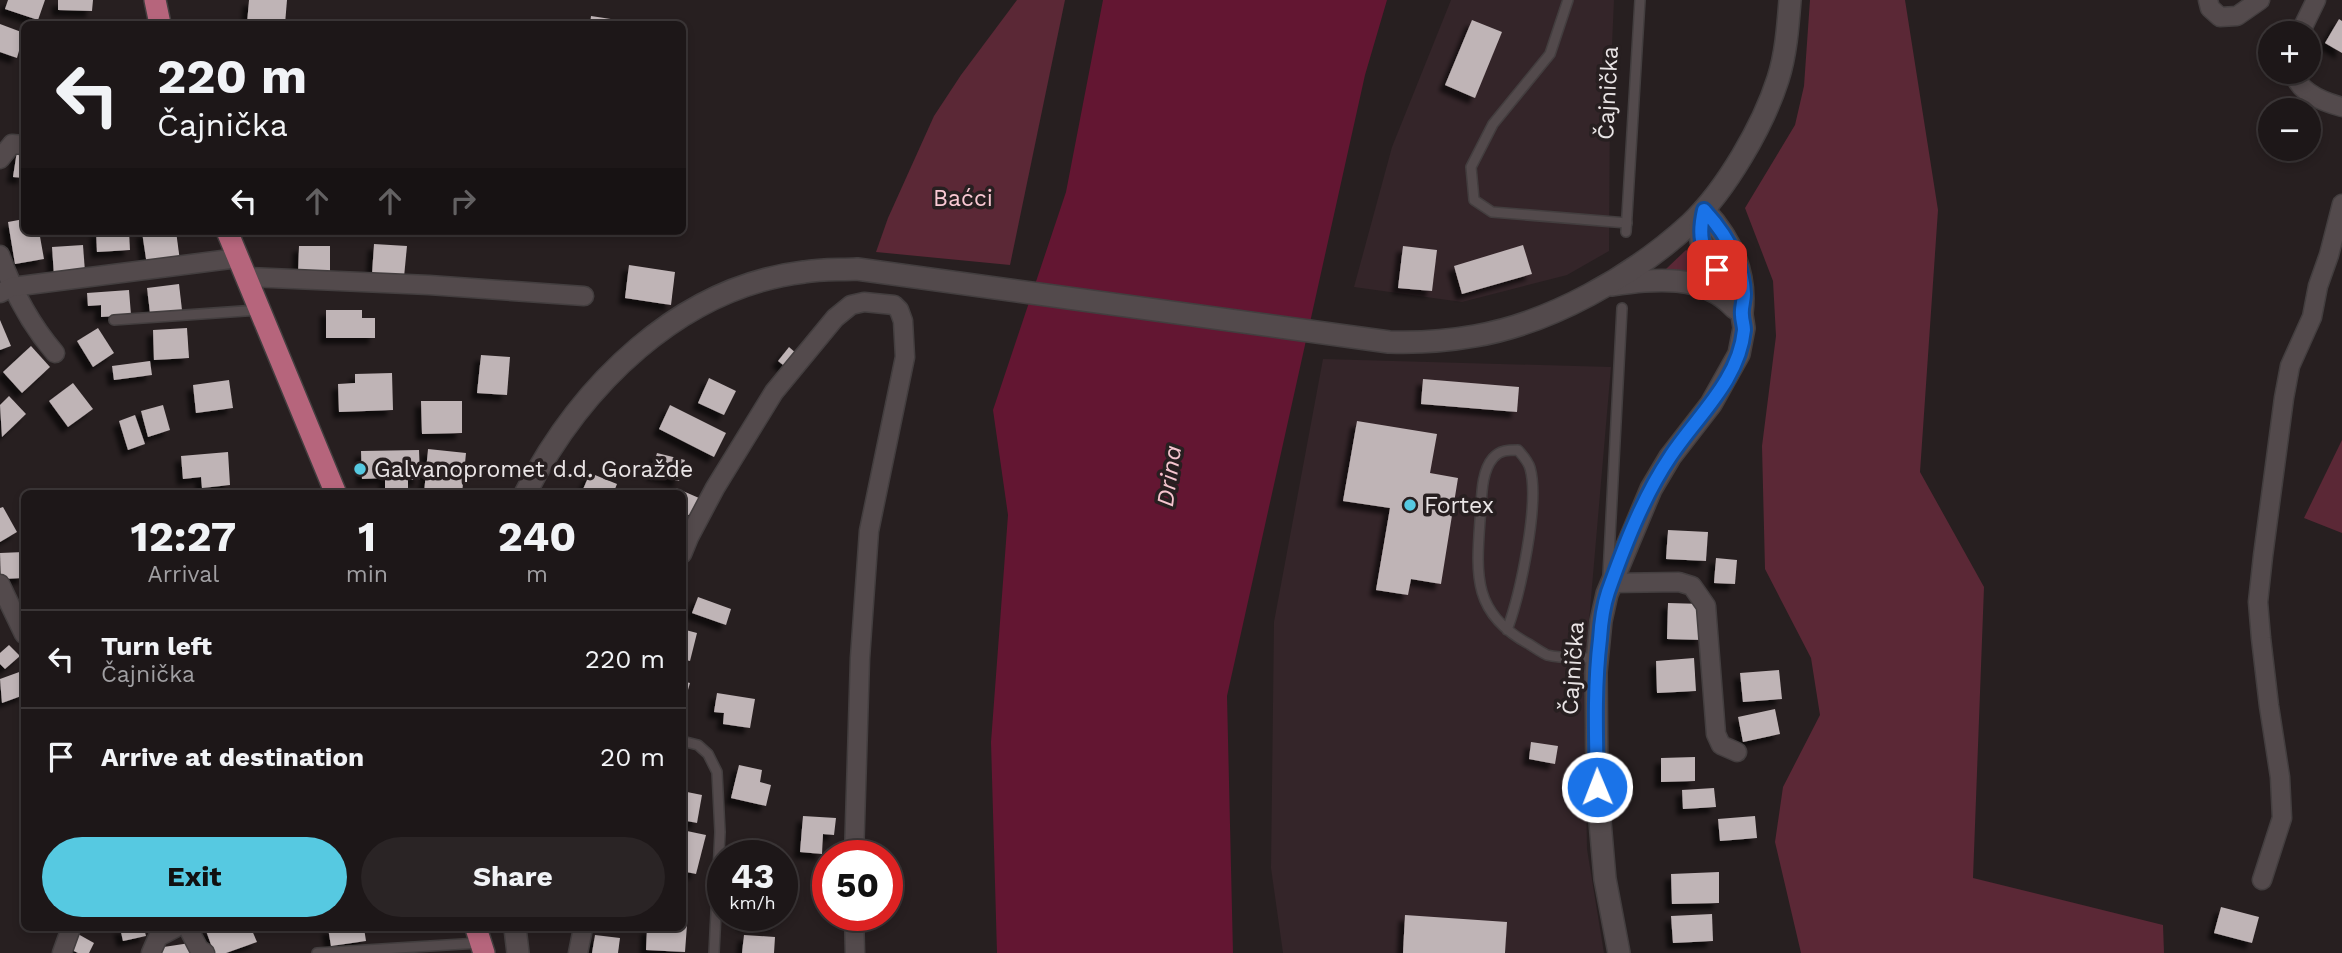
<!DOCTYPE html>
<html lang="en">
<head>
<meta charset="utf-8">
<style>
	:root { --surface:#1d1718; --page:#2a2425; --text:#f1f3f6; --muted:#a09fa2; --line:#3b3637; --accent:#56c9e1 }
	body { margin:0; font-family:"Work Sans",sans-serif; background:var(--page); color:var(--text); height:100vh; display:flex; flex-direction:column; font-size:26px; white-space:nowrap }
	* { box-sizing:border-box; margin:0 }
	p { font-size:23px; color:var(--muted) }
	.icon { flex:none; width:38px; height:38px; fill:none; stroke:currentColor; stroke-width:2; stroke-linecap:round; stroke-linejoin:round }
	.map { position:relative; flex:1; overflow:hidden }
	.sheet { position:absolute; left:21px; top:490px; width:665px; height:441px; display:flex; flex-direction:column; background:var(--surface); border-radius:10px; box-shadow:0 4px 10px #0003,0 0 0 2px var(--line) }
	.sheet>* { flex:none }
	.guide { position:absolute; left:21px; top:21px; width:665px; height:214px; border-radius:10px; box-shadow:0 4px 10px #0003,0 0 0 2px var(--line); background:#1d1718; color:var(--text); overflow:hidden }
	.fabs { position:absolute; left:2258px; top:21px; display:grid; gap:14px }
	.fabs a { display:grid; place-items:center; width:63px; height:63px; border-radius:50%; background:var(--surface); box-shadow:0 4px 10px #0003,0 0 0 2px var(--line); font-size:35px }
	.speed { position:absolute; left:707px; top:840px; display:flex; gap:14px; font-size:35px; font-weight:700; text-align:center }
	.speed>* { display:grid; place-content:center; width:91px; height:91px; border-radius:50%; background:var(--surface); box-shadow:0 4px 10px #0003,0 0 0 2px var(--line); line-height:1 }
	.speed small { font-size:18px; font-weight:400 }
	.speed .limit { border:10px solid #d22; background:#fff; color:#111 }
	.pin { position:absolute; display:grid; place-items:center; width:60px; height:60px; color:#fff; margin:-30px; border-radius:14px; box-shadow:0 4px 10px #0006 }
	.me { position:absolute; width:77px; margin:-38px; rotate:359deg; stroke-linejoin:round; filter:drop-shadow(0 0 5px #0008) }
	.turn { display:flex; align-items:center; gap:24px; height:147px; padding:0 21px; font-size:32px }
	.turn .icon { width:91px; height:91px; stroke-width:2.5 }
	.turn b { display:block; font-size:49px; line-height:60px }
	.lanes { display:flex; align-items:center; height:66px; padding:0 21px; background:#0003; justify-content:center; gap:35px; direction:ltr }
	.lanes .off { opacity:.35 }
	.eta { display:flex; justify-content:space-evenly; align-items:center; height:119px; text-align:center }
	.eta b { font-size:42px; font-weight:700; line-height:49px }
	.primary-button { display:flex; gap:14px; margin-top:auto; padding:14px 21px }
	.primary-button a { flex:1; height:80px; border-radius:42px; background:var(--accent); color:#111; font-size:28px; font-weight:700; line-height:80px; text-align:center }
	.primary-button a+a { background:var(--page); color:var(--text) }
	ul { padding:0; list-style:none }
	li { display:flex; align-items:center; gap:21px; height:98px; padding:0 21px; border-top:2px solid var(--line) }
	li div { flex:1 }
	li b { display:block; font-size:26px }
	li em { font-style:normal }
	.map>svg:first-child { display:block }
	.built { fill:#342529 }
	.green { fill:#5b2836 }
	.water { fill:#631632 }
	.building { fill:#bfb4b6; filter:url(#shadow) }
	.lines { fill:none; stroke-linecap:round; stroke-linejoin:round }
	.service-casing { stroke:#433e3f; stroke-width:12 }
	.minor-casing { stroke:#433e3f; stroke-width:21 }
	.secondary-casing { stroke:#433e3f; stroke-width:24 }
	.primary-casing { stroke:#433e3f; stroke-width:24 }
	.service { stroke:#534a4c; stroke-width:9 }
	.minor { stroke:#534a4c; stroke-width:18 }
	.secondary { stroke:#534a4c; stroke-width:21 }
	.primary { stroke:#b6657c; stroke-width:21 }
	.route-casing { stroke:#114b97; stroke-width:18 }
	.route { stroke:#1a73e8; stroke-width:12 }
	.poi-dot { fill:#56c9e1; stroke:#271f20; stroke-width:2.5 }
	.labels { text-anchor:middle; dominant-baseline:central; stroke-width:7; stroke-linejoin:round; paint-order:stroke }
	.street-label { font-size:23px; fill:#e9e4e5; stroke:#271f20 }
	.park-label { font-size:23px; fill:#fac9d4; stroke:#271f20 }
	.poi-label { font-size:23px; fill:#e9e4e5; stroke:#271f20; text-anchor:start }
	.water-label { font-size:24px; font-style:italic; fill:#f5c5cf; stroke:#271f20 }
</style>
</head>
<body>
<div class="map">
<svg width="2342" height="953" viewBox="0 0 2342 953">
	<defs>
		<filter id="shadow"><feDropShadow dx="-6" dy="6" stdDeviation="2" flood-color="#0009"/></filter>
	</defs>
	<rect width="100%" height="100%" fill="#271f20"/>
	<g class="built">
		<polygon points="1451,0 1614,0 1610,90 1609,251 1567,275 1462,302 1354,287 1392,147"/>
		<polygon points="1323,359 1611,367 1584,679 1587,849 1604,953 1283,953 1271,868 1274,622"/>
	</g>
	<g class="green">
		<polygon points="1017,0 1065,0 1010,265 876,252 888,218 934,116 961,75"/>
		<polygon points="1810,0 1905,0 1938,210 1920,472 1984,587 1973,878 2163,925 2164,953 1801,953 1775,842 1783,787 1820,715 1811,658 1765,569 1762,446 1776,336 1773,281 1745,208 1795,125 1804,86"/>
		<polygon points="1686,250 1698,258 1713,279 1666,269"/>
		<polygon points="2342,440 2342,533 2304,518"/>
	</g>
	<polygon class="water" points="1103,0 1387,0 1365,75 1227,696 1233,953 997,953 991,742 1008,515 993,410 1066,192"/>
	<g class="building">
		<polygon points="8,0 45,0 38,20 5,9"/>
		<polygon points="58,0 93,0 92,11 58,10"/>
		<polygon points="249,0 287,0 285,24 247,24"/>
		<polygon points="591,16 624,21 623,24 590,24"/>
		<polygon points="2339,19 2342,21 2342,53 2325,43"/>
		<polygon points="77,20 111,23 111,24 77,24"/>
		<polygon points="1472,20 1502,32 1475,98 1445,85"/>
		<polygon points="0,24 24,33 17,58 0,52"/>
		<polygon points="17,151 24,153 24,178 13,177"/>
		<polygon points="24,219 24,231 39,231 44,259 15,264 8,222"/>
		<polygon points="96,231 129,231 130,250 97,252"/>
		<polygon points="148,231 176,231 180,261 147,265 142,232"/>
		<polygon points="374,244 407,246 404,277 372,275"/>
		<polygon points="83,245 85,272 54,275 52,247"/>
		<polygon points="1523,245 1532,274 1462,294 1454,266"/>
		<polygon points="299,246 330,246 330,276 298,275"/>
		<polygon points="1403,246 1437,250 1432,291 1398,288"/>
		<polygon points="629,265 675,272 671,305 625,298"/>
		<polygon points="179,284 182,310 150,313 147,288"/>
		<polygon points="129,290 131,315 101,317 101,305 88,306 87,293"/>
		<polygon points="326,310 362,310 362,318 375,318 375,338 326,338"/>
		<polygon points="0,320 11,346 0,350"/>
		<polygon points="98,328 114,353 93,367 77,341"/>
		<polygon points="187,328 189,358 154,360 153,330"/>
		<polygon points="31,346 50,367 22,393 3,372"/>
		<polygon points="789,347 797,354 787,368 778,361"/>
		<polygon points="481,355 510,357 507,395 477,393"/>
		<polygon points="150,361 152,375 114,380 112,366"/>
		<polygon points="392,373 393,410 339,412 338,384 355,383 355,374"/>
		<polygon points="709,378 736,391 724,415 698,403"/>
		<polygon points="1423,379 1519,387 1517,412 1421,404"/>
		<polygon points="229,380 233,408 196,413 193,385"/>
		<polygon points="73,383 93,409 68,427 49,401"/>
		<polygon points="9,396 26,414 2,437 0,405"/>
		<polygon points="421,401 462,401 462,433 422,434"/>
		<polygon points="163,405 170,430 148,437 141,411"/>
		<polygon points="670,405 726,433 714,457 659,429"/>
		<polygon points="135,415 145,444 128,450 119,421"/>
		<polygon points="1357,421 1437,434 1430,473 1458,478 1441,584 1411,579 1408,595 1376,590 1390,508 1343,501"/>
		<polygon points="428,449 466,453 462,494 424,494"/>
		<polygon points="419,450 420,479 408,480 408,488 385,489 385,478 362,479 361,451"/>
		<polygon points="228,452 230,485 202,488 201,477 183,479 181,456"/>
		<polygon points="657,453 685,460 679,481 651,474"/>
		<polygon points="590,473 617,484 613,494 581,494"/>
		<polygon points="676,488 699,498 691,516 682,512 682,494 674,494"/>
		<polygon points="3,507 17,532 0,542 0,508"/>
		<polygon points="1668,530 1708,532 1706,561 1666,559"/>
		<polygon points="24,552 24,578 1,579 0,553"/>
		<polygon points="1716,558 1737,560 1735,584 1714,583"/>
		<polygon points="698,597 731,609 726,625 692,613"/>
		<polygon points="1668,603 1703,604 1702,640 1667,639"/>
		<polygon points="682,629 697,633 690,661 682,659"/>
		<polygon points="9,645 20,656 5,669 0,664 0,653"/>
		<polygon points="1694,658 1696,691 1657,693 1656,661"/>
		<polygon points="1779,670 1782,699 1743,702 1740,673"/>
		<polygon points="22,671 24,695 2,703 0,679"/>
		<polygon points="682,681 690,683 683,707 682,707"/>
		<polygon points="717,693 755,699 750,728 723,724 724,713 714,712"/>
		<polygon points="1775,709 1780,734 1743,742 1738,717"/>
		<polygon points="1531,742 1558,746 1555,764 1529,759"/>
		<polygon points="1695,757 1695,781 1661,782 1661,758"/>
		<polygon points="739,765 762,770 760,782 771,785 766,806 731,798"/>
		<polygon points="1714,788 1716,807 1683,809 1682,790"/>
		<polygon points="682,791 702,795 697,823 682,820"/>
		<polygon points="803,816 836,818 834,835 823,834 822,854 800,852"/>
		<polygon points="1755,816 1757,838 1720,841 1718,819"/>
		<polygon points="682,830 706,835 696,874 682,871"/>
		<rect x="744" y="850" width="34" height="6"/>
		<polygon points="1719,872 1719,903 1672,904 1671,874"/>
		<polygon points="2221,907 2259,917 2252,943 2214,933"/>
		<polygon points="1712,914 1713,941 1673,943 1671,916"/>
		<rect x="743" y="915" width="34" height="10"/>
		<polygon points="1405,915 1507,922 1505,953 1403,953"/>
		<polygon points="682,924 687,925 685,952 646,950 647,928 682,928"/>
		<polygon points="120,928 144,928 146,936 123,941"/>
		<polygon points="205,928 251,928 257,942 226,953 214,953"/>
		<polygon points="328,928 364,928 366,941 331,946"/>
		<polygon points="78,934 94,943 89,953 78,953 70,949"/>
		<polygon points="595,935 620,938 618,953 592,953"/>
		<polygon points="744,935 775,937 774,953 742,953"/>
		<polygon points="190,943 192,953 158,953 157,948"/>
	</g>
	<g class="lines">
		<defs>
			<g id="service">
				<polyline points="1568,0 1550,54 1493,124 1471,167 1474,200 1492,212 1627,223"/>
				<polyline points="1626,232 1640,0"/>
				<polyline points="114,320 258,310"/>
				<polyline points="1608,575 1622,308"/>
				<path d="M 1507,630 C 1520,595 1540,503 1530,468 C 1528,461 1523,456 1518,450 C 1508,450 1500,450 1493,458 C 1480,473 1482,501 1480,520 C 1476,576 1473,614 1529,644 C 1535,648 1541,652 1547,655 C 1561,659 1581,657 1596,658"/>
				<polyline points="682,741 698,745 708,754 717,772 720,832 714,953"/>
				<polyline points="317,953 479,943"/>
			</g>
			<g id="minor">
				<polyline points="2208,0 2210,8 2220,17 2237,16 2260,0"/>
				<polyline points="2300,33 2316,0"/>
				<path d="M 2294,72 C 2298,93 2324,102 2342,107"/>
				<polyline points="0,159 12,144 24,145"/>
				<path d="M 0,255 C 13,292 30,324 55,353"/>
				<polyline points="246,277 429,285 584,296"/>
				<polyline points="0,293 12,287 238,258"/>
				<polyline points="682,554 689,537 715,488 774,392 835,318 851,305 864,302 894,305 899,310 903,321 905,357 869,531 860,658 854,856"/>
				<polyline points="1612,583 1679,582 1692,586 1706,606 1716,734 1721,745 1737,752"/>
				<polyline points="0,584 24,634"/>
				<polyline points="2262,880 2282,818 2280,777 2269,706 2261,638 2258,602 2263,556 2284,398 2290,366 2312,317 2318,286 2329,255 2342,204"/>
				<polyline points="854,915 855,953"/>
				<polyline points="188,928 199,949 205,953"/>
				<polyline points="62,953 71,928"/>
				<polyline points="151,953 158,937 175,928"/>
				<polyline points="578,953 583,928"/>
			</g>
			<g id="secondary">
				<path d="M 1704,210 C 1731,239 1747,272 1742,313"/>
				<path d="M 1611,285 C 1655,279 1702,273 1735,308"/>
				<path d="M 525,494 C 580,386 679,287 804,272 C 821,269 839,270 857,269 L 1389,342 C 1418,343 1447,341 1475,336 C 1551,323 1633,276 1690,224 C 1726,190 1763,126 1778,79 C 1786,54 1788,26 1790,0"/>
				<polyline points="515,928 518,953"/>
				<polyline points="1619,953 1605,879 1597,787 1596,672 1601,621 1607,594 1651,489 1670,457 1711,404 1739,354 1744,328 1742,315 1726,283 1708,258 1701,241 1700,227 1704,210"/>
			</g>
			<g id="primary">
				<polyline points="155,0 160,24"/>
				<polyline points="227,231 336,494"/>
				<polyline points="476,928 484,953"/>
			</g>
		</defs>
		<use href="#service" class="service-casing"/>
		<use href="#minor" class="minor-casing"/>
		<use href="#secondary" class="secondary-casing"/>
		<use href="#primary" class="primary-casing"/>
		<use href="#service" class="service"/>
		<use href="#minor" class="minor"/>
		<use href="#secondary" class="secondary"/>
		<use href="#primary" class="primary"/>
	</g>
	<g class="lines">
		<defs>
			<path id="route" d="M 1597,787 C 1596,737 1594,688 1600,639 C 1601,623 1603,607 1608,592 C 1624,547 1643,497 1670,457 C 1696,417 1739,381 1744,330 C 1744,325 1742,320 1742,315 C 1741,308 1744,301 1744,294 C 1743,261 1725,233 1704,210 C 1698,237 1701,247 1717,270"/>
		</defs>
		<use href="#route" class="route-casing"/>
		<use href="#route" class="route"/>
	</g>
	<g class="poi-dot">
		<circle cx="360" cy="469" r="7"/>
		<circle cx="1410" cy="505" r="7"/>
	</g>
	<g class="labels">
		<g class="street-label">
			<text transform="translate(1608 93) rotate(-87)">Čajnička</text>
			<text transform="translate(1573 668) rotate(-86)">Čajnička</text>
		</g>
		<g class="park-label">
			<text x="963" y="198">Baćci</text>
		</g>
		<g class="poi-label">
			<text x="374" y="469">Galvanopromet d.d. Goražde</text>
			<text x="1424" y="505">Fortex</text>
		</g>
		<g class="water-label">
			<text transform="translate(1169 476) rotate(-82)">Drina</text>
		</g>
	</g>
</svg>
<div class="fabs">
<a>+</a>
<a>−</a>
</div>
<div class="speed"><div>43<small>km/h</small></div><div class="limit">50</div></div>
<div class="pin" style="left:1717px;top:270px;background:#d93025"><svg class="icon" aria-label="arrive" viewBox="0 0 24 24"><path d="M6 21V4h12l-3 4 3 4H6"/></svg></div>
<svg class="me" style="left:1597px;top:787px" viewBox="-20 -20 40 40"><circle r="17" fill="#1a73e8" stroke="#fff" stroke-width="3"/><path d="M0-11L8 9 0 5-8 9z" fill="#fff"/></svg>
<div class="guide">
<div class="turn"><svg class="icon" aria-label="left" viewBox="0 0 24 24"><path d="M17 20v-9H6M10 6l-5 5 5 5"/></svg><div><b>220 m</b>Čajnička</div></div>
<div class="lanes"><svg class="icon" aria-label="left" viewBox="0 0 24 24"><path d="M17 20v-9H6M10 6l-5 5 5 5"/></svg><svg class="icon off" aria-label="ahead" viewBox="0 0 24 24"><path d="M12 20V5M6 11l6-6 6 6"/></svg><svg class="icon off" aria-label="ahead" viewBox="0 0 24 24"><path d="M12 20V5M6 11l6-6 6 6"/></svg><svg class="icon off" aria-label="right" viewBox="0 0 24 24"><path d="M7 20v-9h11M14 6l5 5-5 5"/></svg></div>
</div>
<section class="sheet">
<div class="eta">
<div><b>12:27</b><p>Arrival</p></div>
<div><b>1</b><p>min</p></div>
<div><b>240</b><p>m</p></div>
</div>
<ul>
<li><svg class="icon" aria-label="left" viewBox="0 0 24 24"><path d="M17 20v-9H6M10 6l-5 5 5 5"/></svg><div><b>Turn left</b><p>Čajnička</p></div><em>220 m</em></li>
<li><svg class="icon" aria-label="arrive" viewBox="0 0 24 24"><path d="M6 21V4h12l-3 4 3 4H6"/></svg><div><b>Arrive at destination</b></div><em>20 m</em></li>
</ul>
<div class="primary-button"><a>Exit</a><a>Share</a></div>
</section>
</div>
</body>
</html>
